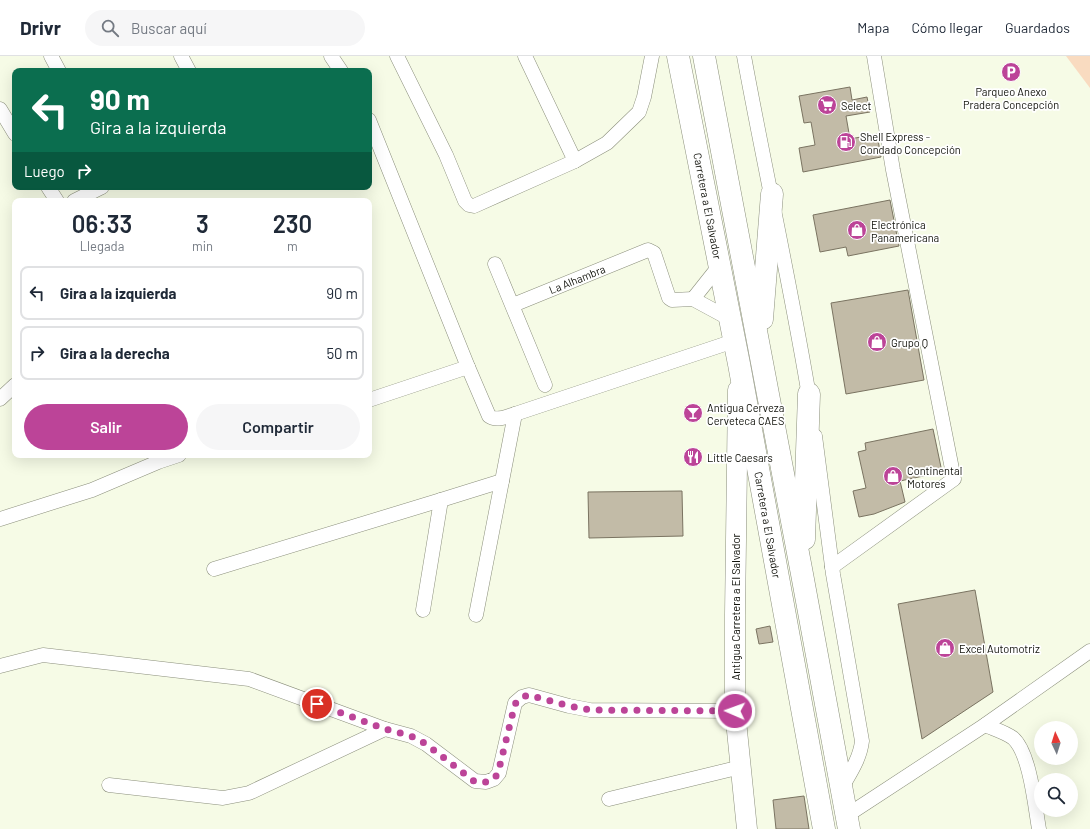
<!DOCTYPE html>
<html lang="es">
<head>
<meta charset="utf-8">
<style>
	:root { --surface:#fff; --page:#f6f6f7; --text:#1f2937; --muted:#747a83; --line:#e0e1e3; --accent:#bc4498 }
	body { margin:0; font-family:Barlow,sans-serif; background:var(--page); color:var(--text); height:100vh; display:flex; flex-direction:column; font-size:15px; white-space:nowrap }
	* { box-sizing:border-box; margin:0 }
	p { font-size:13px; color:var(--muted) }
	.icon { flex:none; width:22px; height:22px; fill:none; stroke:currentColor; stroke-width:2; stroke-linecap:round; stroke-linejoin:round }
	.map { position:relative; flex:1; overflow:hidden }
	.panel { position:absolute; left:12px; top:142px; width:360px; height:260px; display:flex; flex-direction:column; background:var(--surface); border-radius:8px; box-shadow:0 4px 16px #0002 }
	.panel>* { flex:none }
	.top-card { position:absolute; left:12px; top:12px; width:360px; height:122px; border-radius:8px; box-shadow:0 4px 16px #0002; background:#0b6e4f; color:#fff; overflow:hidden }
	.needle { width:26px; rotate:356deg }
	.fabs { position:absolute; left:1034px; top:665px; display:grid; gap:8px }
	.fabs a { display:grid; place-items:center; width:44px; height:44px; border-radius:50%; background:var(--surface); box-shadow:0 4px 16px #0002; font-size:20px }
	.pin { position:absolute; display:grid; place-items:center; width:34px; height:34px; color:#fff; margin:-17px; border:2px solid #fff; border-radius:50%; box-shadow:0 1px 4px #0007 }
	.me { position:absolute; width:44px; margin:-22px; rotate:272deg; stroke-linejoin:round; filter:drop-shadow(0 0 3px #0008) }
	.turn { display:flex; align-items:center; gap:14px; height:84px; padding:0 12px; font-size:18px }
	.turn .icon { width:52px; height:52px; stroke-width:2.5 }
	.turn b { display:block; font-size:28px; line-height:34px }
	.then { display:flex; align-items:center; height:38px; padding:0 12px; background:#0003; gap:8px; font-size:15px }
	.eta { display:flex; justify-content:space-evenly; align-items:center; height:68px; text-align:center }
	.eta b { font-size:24px; font-weight:600; line-height:28px }
	.cta { display:flex; gap:8px; margin-top:auto; padding:8px 12px }
	.cta a { flex:1; height:46px; border-radius:24px; background:var(--accent); color:#fff; font-size:16px; font-weight:600; line-height:46px; text-align:center }
	.cta a+a { background:var(--page); color:var(--text) }
	ul { padding:0; list-style:none }
	li { display:flex; align-items:center; gap:12px; height:54px; margin:0 8px 6px; padding:0 4px; border:2px solid var(--line); border-radius:8px }
	li div { flex:1 }
	li b { display:block; font-size:15px }
	li em { font-style:normal }
	header { display:flex; align-items:center; gap:24px; box-sizing:border-box; height:56px; padding:0 20px; background:var(--surface); border-bottom:1px solid var(--line) }
	header strong { font-size:19px }
	nav { display:flex; gap:22px; margin-inline-start:auto; font-size:14px }
	.search { width:280px; height:36px; background:var(--page); display:flex; align-items:center; gap:10px; box-sizing:border-box; padding:0 14px; border-radius:22px; color:var(--muted); font-size:15px }
	.map>svg:first-child { display:block }
	.green { fill:#f9dbc0 }
	.building { fill:#c2bba7; stroke:#7a7361 }
	.lines { fill:none; stroke-linecap:round; stroke-linejoin:round }
	.street-casing { stroke:#8b8f7c; stroke-width:15 }
	.secondary-casing { stroke:#8b8f7c; stroke-width:21 }
	.highway-casing { stroke:#8b8f7c; stroke-width:23 }
	.street { stroke:#fff; stroke-width:14 }
	.secondary { stroke:#fff; stroke-width:20 }
	.highway { stroke:#fff; stroke-width:22 }
	.route { stroke:#bc4498; stroke-width:7; stroke-dasharray:0 12.6 }
	.labels { text-anchor:middle; dominant-baseline:central; stroke-width:3.5; stroke-linejoin:round; paint-order:stroke }
	.poi-label { font-size:11px; fill:#10110a; stroke:#fff; text-anchor:start }
	.street-label { font-size:11px; fill:#10110a; stroke:#fff }
</style>
</head>
<body>
<header>
<strong>Drivr</strong>
<div class="search"><svg class="icon" aria-label="search" viewBox="0 0 24 24"><circle cx="10" cy="10" r="6"/><path d="M15 15l6 6"/></svg>Buscar aquí</div>
<nav><a>Mapa</a><a>Cómo llegar</a><a>Guardados</a></nav>
</header>
<div class="map">
<svg width="1090" height="773" viewBox="0 0 1090 773">
	<rect width="100%" height="100%" fill="#f6fbe6"/>
	<polygon class="green" points="1066,0 1090,0 1090,32"/>
	<g class="building">
		<polygon points="850,31 852,44 867,41 870,56 846,60 850,83 877,78 881,101 803,116 799,92 815,89 811,66 804,67 799,40"/>
		<polygon points="890,144 899,190 848,200 846,191 820,196 813,159"/>
		<polygon points="908,234 924,324 846,338 831,247"/>
		<polygon points="933,373 942,416 900,425 905,446 874,458 859,461 853,435 866,432 858,396 866,394 865,387"/>
		<polygon points="682,435 683,480 589,482 588,436"/>
		<polygon points="975,534 993,636 922,683 898,548"/>
		<polygon points="770,570 773,586 759,588 756,573"/>
		<polygon points="804,740 809,773 776,773 773,744"/>
	</g>
	<g class="lines">
		<defs>
			<g id="street">
				<polyline points="51,0 59,15"/>
				<polyline points="181,0 189,15"/>
				<polyline points="331,0 341,15"/>
				<polyline points="397,0 446,99 465,145 469,149 474,150 575,105 607,87 639,56 644,41 652,0"/>
				<polyline points="525,0 575,105"/>
				<path d="M 744,0 C 765,115 791,230 810,346"/>
				<polyline points="0,53 15,78"/>
				<path d="M 369,64 L 468,311 L 489,360 C 497,366 507,360 515,358 L 734,285"/>
				<polyline points="48,131 57,145"/>
				<polyline points="74,145 102,131"/>
				<polyline points="495,208 545,329"/>
				<polyline points="693,243 720,209"/>
				<polyline points="513,249 648,194 654,197 669,242 672,244 693,243 730,263"/>
				<polyline points="0,343 15,329"/>
				<polyline points="369,344 468,311"/>
				<path d="M 815,380 L 833,518 L 862,685 C 860,703 850,717 841,733"/>
				<polyline points="0,463 92,434 158,406 179,399"/>
				<polyline points="832,511 954,423 893,114 874,0"/>
				<polyline points="214,513 441,444 502,425"/>
				<polyline points="423,554 441,444"/>
				<polyline points="476,559 515,358"/>
				<polyline points="0,610 43,599 249,623 385,673 411,680 426,688 475,725 486,726 494,723 499,717 515,647 522,641 529,639 569,650 590,654 735,655"/>
				<path d="M 985,669 C 994,673 1005,676 1013,682 C 1030,697 1035,750 1039,773"/>
				<polyline points="109,729 223,742 249,737 385,673"/>
				<polyline points="609,743 741,711"/>
				<polyline points="846,760 985,669 1090,595"/>
			</g>
			<polyline id="secondary" points="738,334 735,559 735,655 747,773"/>
			<g id="highway">
				<polyline points="678,0 739,308 824,773"/>
				<polyline points="704,0 802,518 849,773"/>
				<polyline points="762,263 772,138"/>
				<polyline points="804,483 809,338"/>
			</g>
		</defs>
		<use href="#street" class="street-casing"/>
		<use href="#secondary" class="secondary-casing"/>
		<use href="#highway" class="highway-casing"/>
		<use href="#street" class="street"/>
		<use href="#secondary" class="secondary"/>
		<use href="#highway" class="highway"/>
	</g>
	<g class="lines">
		<polyline class="route" points="317,648 385,673 411,680 426,688 475,726 486,726 494,723 498,717 515,648 522,641 529,639 569,650 590,654 735,655"/>
	</g>
	<defs>
		<symbol id="parking-disc" viewBox="-11 -11 22 22"><circle r="9.5" fill="#bc4498" stroke="#fff"/><path d="M-3.5-5.5H1a3.5 3.5 0 0 1 0 7H-1V5.5H-3.5ZM-1-3.4V-.6H.8a1.4 1.4 0 0 0 0-2.8Z" fill="#fff"/></symbol>
		<symbol id="supermarket-disc" viewBox="-11 -11 22 22"><circle r="9.5" fill="#bc4498" stroke="#fff"/><path d="M-6-5.5h2.5l.6 2H6L4.5 2H-2.5L-4.4-4H-6ZM-1.5 3.2a1.3 1.3 0 1 0 .1 0ZM3 3.2a1.3 1.3 0 1 0 .1 0Z" fill="#fff"/></symbol>
		<symbol id="fuel-disc" viewBox="-11 -11 22 22"><circle r="9.5" fill="#bc4498" stroke="#fff"/><path d="M-5.5-6h7V0h2V4h1.3V-2.5L3-4.5l.8-.8L6-3V5H2.5V1h-1V6h-7ZM-4.2-4.7v3.2H.2V-4.7Z" fill="#fff"/></symbol>
		<symbol id="shop-disc" viewBox="-11 -11 22 22"><circle r="9.5" fill="#bc4498" stroke="#fff"/><path d="M-5-2.5h2.3a2.7 3.5 0 0 1 5.4 0H5L5.5 6h-11ZM-1.5-2.5h3a1.5 2.3 0 0 0-3 0Z" fill="#fff"/></symbol>
		<symbol id="bar-disc" viewBox="-11 -11 22 22"><circle r="9.5" fill="#bc4498" stroke="#fff"/><path d="M-6-5H6L.8 .8V4.5H3.5V6h-7V4.5H-.8V.8Z" fill="#fff"/></symbol>
		<symbol id="restaurant-disc" viewBox="-11 -11 22 22"><circle r="9.5" fill="#bc4498" stroke="#fff"/><path d="M-5-6h1v4h1v-4h1v4h1v-4h1v5L-1.5 .5V6h-2V.5L-5-1ZM5-6V6H3V1.5H1.5Q1.5-4 5-6Z" fill="#fff"/></symbol>
	</defs>
	<g fill-rule="evenodd">
		<use href="#parking-disc" x="1000" y="5" width="22" height="22"/>
		<use href="#supermarket-disc" x="816" y="38" width="22" height="22"/>
		<use href="#fuel-disc" x="835" y="75" width="22" height="22"/>
		<use href="#shop-disc" x="846" y="163" width="22" height="22"/>
		<use href="#shop-disc" x="866" y="275" width="22" height="22"/>
		<use href="#bar-disc" x="682" y="346" width="22" height="22"/>
		<use href="#restaurant-disc" x="682" y="390" width="22" height="22"/>
		<use href="#shop-disc" x="882" y="409" width="22" height="22"/>
		<use href="#shop-disc" x="934" y="581" width="22" height="22"/>
	</g>
	<g class="labels">
		<g class="poi-label">
			<text x="1011" y="35" text-anchor="middle">Parqueo Anexo<tspan x="1011" dy="13">Pradera Concepción</tspan></text>
			<text x="841" y="49">Select</text>
			<text x="860" y="80">Shell Express -<tspan x="860" dy="13">Condado Concepción</tspan></text>
			<text x="871" y="168">Electrónica<tspan x="871" dy="13">Panamericana</tspan></text>
			<text x="891" y="286">Grupo Q</text>
			<text x="707" y="351">Antigua Cerveza<tspan x="707" dy="13">Cerveteca CAES</tspan></text>
			<text x="707" y="401">Little Caesars</text>
			<text x="907" y="414">Continental<tspan x="907" dy="13">Motores</tspan></text>
			<text x="959" y="592">Excel Automotriz</text>
		</g>
		<g class="street-label">
			<text transform="translate(708 150) rotate(79)">Carretera a El Salvador</text>
			<text transform="translate(577 223) rotate(-22)">La Alhambra</text>
			<text transform="translate(768 469) rotate(80)">Carretera a El Salvador</text>
			<text transform="translate(735 551) rotate(-90)">Antigua Carretera a El Salvador</text>
		</g>
	</g>
</svg>
<div class="fabs">
<a><svg class="needle" viewBox="-14 -14 28 28"><path d="M0-13l5 13h-10z" fill="#e53935"/><path d="M0 13l5-13h-10z" fill="#747a83"/></svg></a>
<a><svg class="icon" aria-label="search" viewBox="0 0 24 24"><circle cx="10" cy="10" r="6"/><path d="M15 15l6 6"/></svg></a>
</div>
<div class="pin" style="left:317px;top:648px;background:#d93025"><svg class="icon" aria-label="arrive" viewBox="0 0 24 24"><path d="M6 21V4h12l-3 4 3 4H6"/></svg></div>
<svg class="me" style="left:735px;top:655px" viewBox="-20 -20 40 40"><circle r="17" fill="#bc4498" stroke="#fff" stroke-width="3"/><path d="M0-11L8 9 0 5-8 9z" fill="#fff"/></svg>
<div class="top-card">
<div class="turn"><svg class="icon" aria-label="left" viewBox="0 0 24 24"><path d="M17 20v-9H6M10 6l-5 5 5 5"/></svg><div><b>90 m</b>Gira a la izquierda</div></div>
<div class="then">Luego<svg class="icon" aria-label="right" viewBox="0 0 24 24"><path d="M7 20v-9h11M14 6l5 5-5 5"/></svg></div>
</div>
<section class="panel">
<div class="eta">
<div><b>06:33</b><p>Llegada</p></div>
<div><b>3</b><p>min</p></div>
<div><b>230</b><p>m</p></div>
</div>
<ul>
<li><svg class="icon" aria-label="left" viewBox="0 0 24 24"><path d="M17 20v-9H6M10 6l-5 5 5 5"/></svg><div><b>Gira a la izquierda</b></div><em>90 m</em></li>
<li><svg class="icon" aria-label="right" viewBox="0 0 24 24"><path d="M7 20v-9h11M14 6l5 5-5 5"/></svg><div><b>Gira a la derecha</b></div><em>50 m</em></li>
</ul>
<div class="cta"><a>Salir</a><a>Compartir</a></div>
</section>
</div>
</body>
</html>
